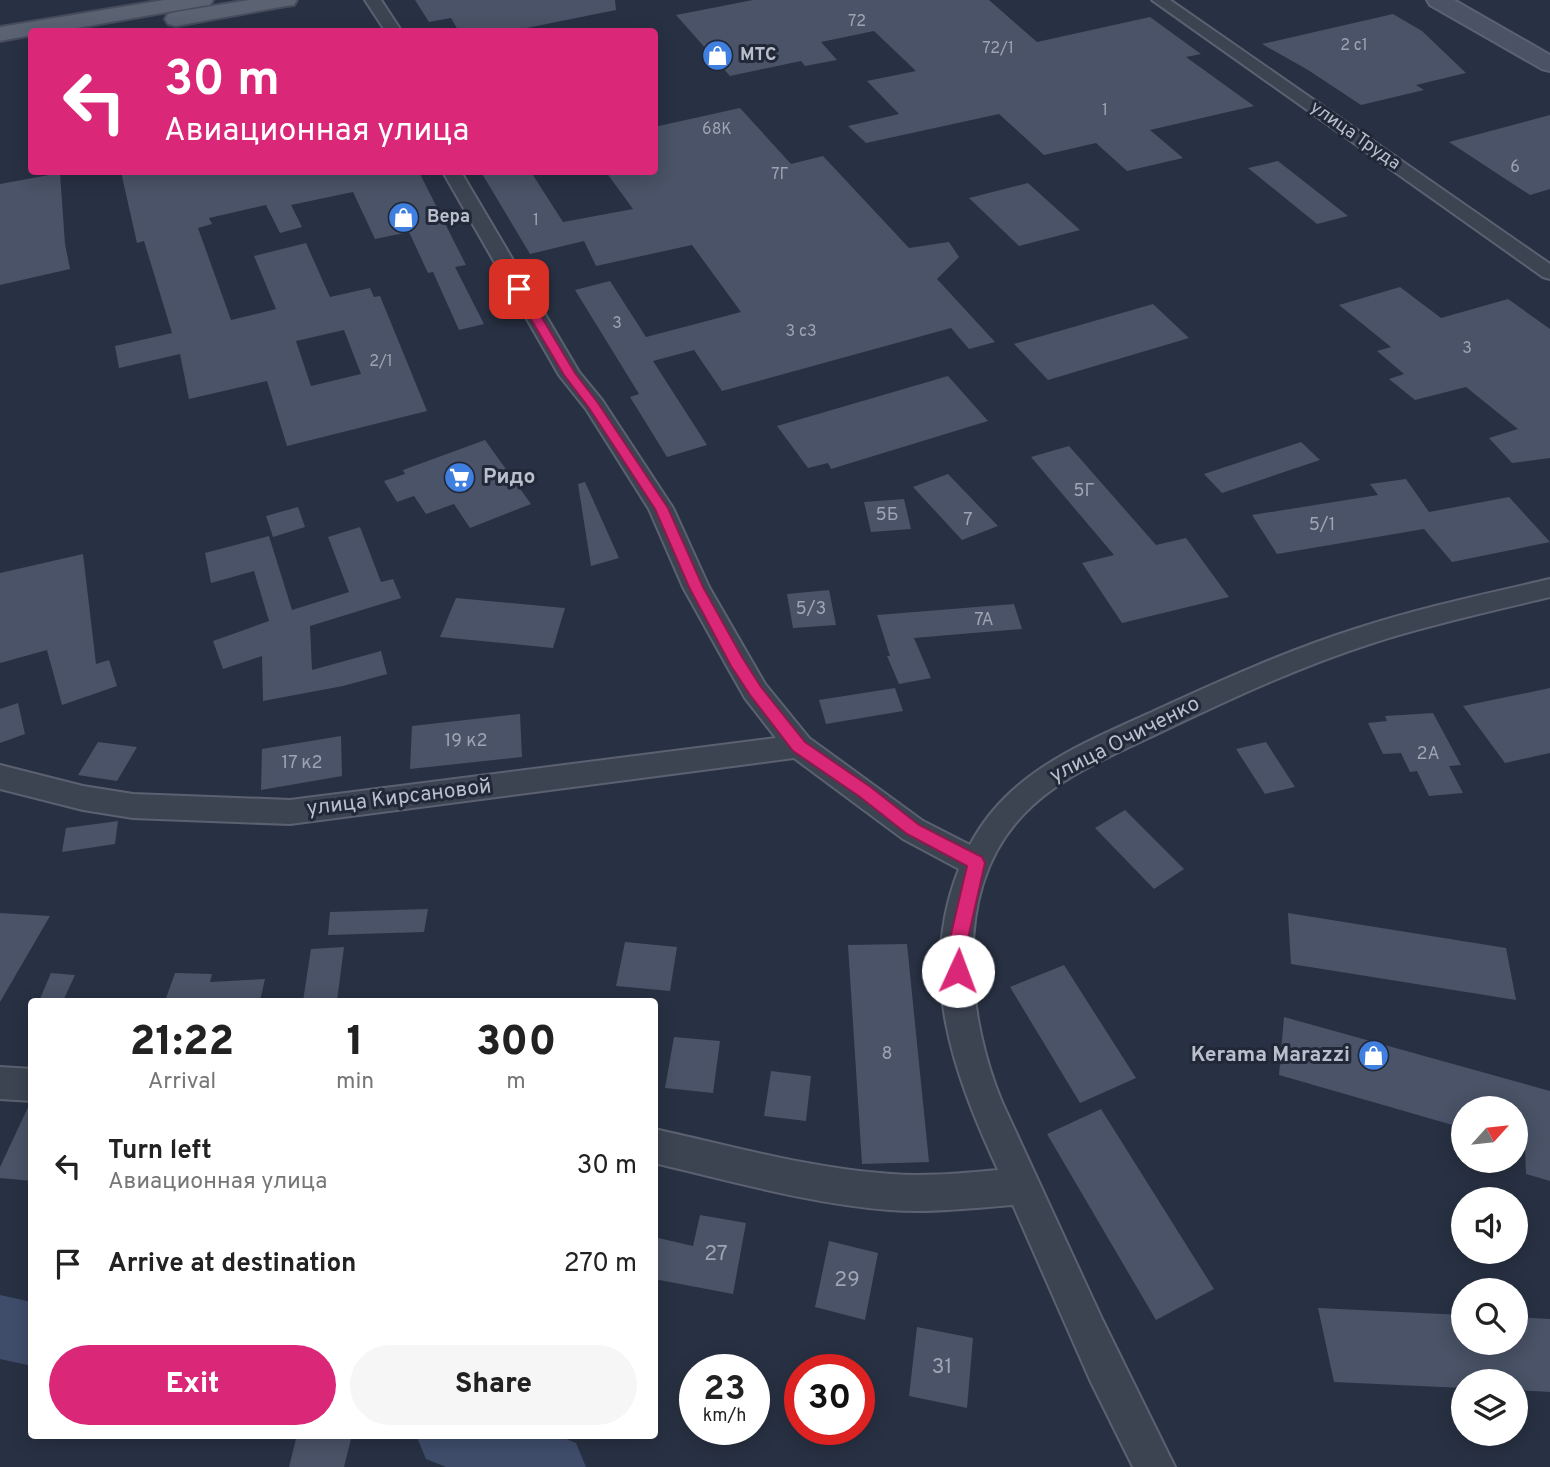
<!DOCTYPE html>
<html lang="en">
<head>
<meta charset="utf-8">
<style>
	:root { --surface:#fff; --page:#f6f6f6; --text:#222; --muted:#767676; --accent:#db2777 }
	body { margin:0; font-family:Overpass,sans-serif; background:var(--page); color:var(--text); height:100vh; display:flex; flex-direction:column; font-size:26px; white-space:nowrap }
	* { box-sizing:border-box; margin:0 }
	p { font-size:23px; color:var(--muted) }
	.icon { flex:none; width:38px; height:38px; fill:none; stroke:currentColor; stroke-width:2; stroke-linecap:round; stroke-linejoin:round }
	.map { position:relative; flex:1; overflow:hidden }
	.panel { position:absolute; left:28px; top:998px; width:630px; height:441px; display:flex; flex-direction:column; background:var(--surface); border-radius:7px; box-shadow:0 4px 18px #0003 }
	.panel>* { flex:none }
	.guide { position:absolute; left:28px; top:28px; width:630px; height:147px; border-radius:7px; box-shadow:0 4px 18px #0003; background:#db2777; color:#fff; overflow:hidden }
	.needle { width:46px; rotate:63deg }
	.fabs { position:absolute; left:1451px; top:1096px; display:grid; gap:14px }
	.fabs a { display:grid; place-items:center; width:77px; height:77px; border-radius:50%; background:var(--surface); box-shadow:0 4px 18px #0003; font-size:35px }
	.speed { position:absolute; left:679px; top:1354px; display:flex; gap:14px; font-size:35px; font-weight:700; text-align:center }
	.speed>* { display:grid; place-content:center; width:91px; height:91px; border-radius:50%; background:var(--surface); box-shadow:0 4px 18px #0003; line-height:1 }
	.speed small { font-size:18px; font-weight:400 }
	.speed .limit { border:10px solid #d22; background:#fff; color:#111 }
	.pin { position:absolute; display:grid; place-items:center; width:60px; height:60px; color:#fff; margin:-30px; border-radius:14px; box-shadow:0 4px 10px #0006 }
	.me { position:absolute; width:77px; margin:-38px; rotate:2deg; stroke-linejoin:round; filter:drop-shadow(0 0 5px #0008) }
	.turn { display:flex; align-items:center; gap:24px; height:147px; padding:0 21px; font-size:32px }
	.turn .icon { width:91px; height:91px; stroke-width:2.5 }
	.turn b { display:block; font-size:49px; line-height:60px }
	.eta { display:flex; justify-content:space-evenly; align-items:center; height:119px; text-align:center }
	.eta b { font-size:42px; font-weight:800; line-height:49px }
	.primary-button { display:flex; gap:14px; margin-top:auto; padding:14px 21px }
	.primary-button a { flex:1; height:80px; border-radius:42px; background:var(--accent); color:#fff; font-size:28px; font-weight:800; line-height:80px; text-align:center }
	.primary-button a+a { background:var(--page); color:var(--text) }
	ul { padding:0; list-style:none }
	li { display:flex; align-items:center; gap:21px; height:98px; padding:0 21px }
	li div { flex:1 }
	li b { display:block; font-size:26px }
	li em { font-style:normal }
	.map>svg:first-child { display:block }
	.lines { fill:none; stroke-linecap:round; stroke-linejoin:round }
	.river { fill:#3f4d6b; fill-rule:evenodd }
	.building { fill:#4a5367; fill-rule:evenodd }
	.street-casing { stroke:#5b6170; stroke-width:4 }
	.secondary-casing { stroke:#5b6170; stroke-width:4 }
	.primary-casing { stroke:#464c5c; stroke-width:4 }
	.street { fill:#3c4452; fill-rule:evenodd }
	.secondary { fill:#4b5265; fill-rule:evenodd }
	.primary { fill:#5b6272; fill-rule:evenodd }
	.route { fill:#db2777; stroke:#8e194d; stroke-width:2 }
	.labels { text-anchor:middle; dominant-baseline:central; stroke-width:6; stroke-linejoin:round; paint-order:stroke }
	.far-number-label { font-size:16px; fill:#9ea4b3 }
	.far-poi-label { font-size:18px; font-weight:bold; fill:#babfcc; stroke:#212838; text-anchor:start }
	.far-street-label { font-size:18px; fill:#babfcc; stroke:#212838 }
	.number-label { font-size:18px; fill:#9ea4b3 }
	.poi-label { font-size:21px; font-weight:bold; fill:#babfcc; stroke:#212838; text-anchor:start }
	.street-label { font-size:21px; fill:#babfcc; stroke:#212838 }
	.near-number-label { font-size:21px; fill:#9ea4b3 }
</style>
</head>
<body>
<div class="map">
<svg width="1550" height="1467" viewBox="0 0 1550 1467">
	<rect width="100%" height="100%" fill="#283143"/>
	<g class="lines">
		<g class="river">
			<polygon points="0,1295 32,1302 32,1366 0,1359"/>
			<polygon points="416,1435 557,1435 576,1443 586,1467 446,1467 426,1459"/>
		</g>
	</g>
	<g class="building">
		<polygon points="415,0 615,0 616,10 507,32 459,32 451,18 429,22"/>
		<polygon points="753,0 989,0 1037,42 1150,17 1201,54 1186,57 1254,106 1150,130 1183,158 1127,171 1096,143 1044,155 999,114 866,143 848,126 899,114 867,81 916,71 874,31 821,42 837,60 805,66 801,61 730,76 676,15"/>
		<polygon points="1393,14 1422,31 1466,73 1416,85 1424,90 1361,105 1308,70 1262,44"/>
		<polygon points="740,108 791,164 823,156 909,248 949,242 959,257 937,279 995,342 969,349 951,328 722,391 694,350 653,361 707,445 667,457 630,397 639,394 575,290 610,281 646,337 741,312 692,245 596,266 584,241 530,254 481,172 531,172 563,222 633,209 606,172 654,172 654,127"/>
		<polygon points="1550,115 1550,189 1530,195 1449,142"/>
		<polygon points="1278,161 1348,216 1317,224 1248,168"/>
		<path d="M 121,172 L 419,172 L 466,265 L 455,267 L 484,324 L 459,330 L 433,272 L 428,273 L 409,232 L 375,239 L 353,192 L 291,205 L 302,227 L 280,233 L 266,205 L 209,218 L 212,224 L 198,228 L 231,320 L 276,309 L 254,256 L 306,243 L 330,297 L 370,288 L 374,297 L 380,296 L 427,411 L 287,446 L 267,381 L 189,399 L 180,354 L 119,368 L 115,346 L 172,333 L 144,241 L 137,243 ZM 344,330 L 361,374 L 311,386 L 296,341 Z"/>
		<polygon points="60,173 65,244 70,269 0,285 0,184"/>
		<polygon points="1028,183 1080,230 1019,246 969,198"/>
		<polygon points="1400,287 1441,318 1508,299 1550,329 1550,458 1512,463 1489,438 1518,429 1466,387 1415,400 1389,379 1404,374 1377,351 1391,347 1339,305"/>
		<polygon points="1153,304 1189,338 1048,380 1014,344"/>
		<polygon points="948,376 988,421 831,469 828,463 808,468 777,426"/>
		<polygon points="485,440 531,504 470,528 454,504 426,514 414,496 397,502 384,481 405,474 403,470"/>
		<polygon points="1301,442 1320,460 1222,493 1204,474"/>
		<polygon points="1069,446 1156,545 1186,538 1229,597 1122,623 1082,563 1114,555 1031,457"/>
		<polygon points="948,474 998,526 962,540 913,487"/>
		<polygon points="1406,479 1429,512 1509,497 1550,542 1452,562 1424,529 1277,554 1252,515 1378,495 1370,484"/>
		<polygon points="585,482 619,558 591,566 578,484"/>
		<polygon points="904,499 911,529 871,532 864,502"/>
		<polygon points="298,507 305,527 273,537 266,516"/>
		<polygon points="360,527 381,582 393,579 401,598 310,626 312,670 381,651 387,674 343,686 263,701 262,656 223,669 213,641 269,621 254,571 211,583 205,553 269,536 292,610 349,592 328,537"/>
		<polygon points="83,554 96,664 109,660 117,686 62,705 47,650 0,663 0,573"/>
		<polygon points="829,590 836,625 793,628 787,594"/>
		<polygon points="456,598 565,608 553,648 440,637"/>
		<polygon points="1014,604 1022,629 914,638 931,678 899,684 887,656 890,656 877,615"/>
		<polygon points="895,688 903,711 826,724 819,700"/>
		<polygon points="1550,688 1550,753 1505,763 1463,706"/>
		<polygon points="18,703 25,734 0,743 0,709"/>
		<polygon points="1433,713 1461,765 1449,766 1463,793 1429,796 1417,771 1410,772 1401,753 1383,754 1368,723 1387,721 1385,716"/>
		<polygon points="520,714 522,757 410,769 412,726"/>
		<polygon points="341,736 342,776 261,790 262,749"/>
		<polygon points="98,742 137,747 117,781 78,775"/>
		<polygon points="1266,742 1295,787 1265,794 1236,749"/>
		<polygon points="1125,810 1184,869 1154,889 1095,828"/>
		<polygon points="118,821 115,844 62,852 66,828"/>
		<polygon points="428,909 424,932 328,935 330,912"/>
		<polygon points="0,913 50,916 0,1002"/>
		<polygon points="1288,913 1506,948 1516,1000 1291,964"/>
		<polygon points="625,942 677,947 670,991 616,986"/>
		<polygon points="907,944 929,1162 862,1164 848,945"/>
		<polygon points="344,947 337,1001 303,1001 311,949"/>
		<polygon points="1064,965 1136,1078 1080,1103 1010,987"/>
		<polygon points="51,973 75,975 63,1001 39,1001"/>
		<polygon points="175,973 212,974 210,982 265,979 260,1001 165,1001"/>
		<polygon points="1284,1017 1550,1091 1550,1181 1526,1174 1525,1146 1516,1143 1516,1108 1463,1108 1463,1128 1279,1075"/>
		<polygon points="674,1037 720,1041 713,1093 665,1088"/>
		<polygon points="771,1071 811,1076 806,1121 764,1116"/>
		<polygon points="30,1103 32,1181 0,1178 0,1167"/>
		<polygon points="1101,1109 1214,1289 1156,1320 1047,1134"/>
		<polygon points="700,1215 746,1223 733,1294 654,1279 654,1237 693,1246"/>
		<polygon points="829,1241 878,1253 865,1320 815,1307"/>
		<polygon points="1318,1308 1463,1315 1463,1342 1516,1342 1516,1317 1550,1319 1550,1392 1516,1390 1516,1381 1463,1381 1463,1388 1334,1382"/>
		<polygon points="917,1327 973,1338 967,1408 909,1396"/>
		<polygon points="297,1435 352,1435 344,1467 289,1467"/>
	</g>
	<g class="lines">
		<defs>
			<g id="street">
				<polygon points="365,0 381,0 402,32 386,32"/>
				<polygon points="1152,0 1170,0 1550,264 1550,279 1543,277"/>
				<path d="M 443,172 L 461,172 L 579,372 L 602,400 L 673,508 L 709,587 L 765,684 L 809,738 L 923,821 L 970,845 C 1008,772 1082,744 1154,711 C 1219,681 1286,651 1355,629 C 1419,608 1485,594 1550,579 L 1550,597 C 1492,611 1433,624 1376,642 C 1300,666 1228,700 1157,734 C 1106,758 1051,780 1015,824 C 953,898 968,1020 1002,1102 L 1102,1319 L 1175,1467 L 1133,1467 L 1090,1380 L 1013,1205 C 972,1208 931,1213 890,1210 C 810,1204 732,1181 654,1163 L 654,1129 C 732,1146 811,1169 891,1174 C 926,1177 962,1173 998,1170 C 953,1072 917,975 959,869 L 903,839 L 794,758 L 290,824 L 133,818 L 83,810 L 0,789 L 0,765 L 83,786 L 133,794 L 290,800 L 776,738 L 745,698 L 728,668 L 683,587 L 649,509 L 586,409 L 559,375 Z"/>
				<polygon points="0,1067 32,1069 32,1101 0,1099"/>
			</g>
			<polygon id="secondary" points="1427,0 1454,0 1550,55 1550,71 1542,69 1430,5"/>
			<g id="primary">
				<polygon points="164,0 213,0 210,5 202,6 54,32 32,32 32,35 0,41 0,27"/>
				<polygon points="249,0 297,0 294,5 286,6 176,26 168,24 165,19 168,14 176,12"/>
			</g>
		</defs>
		<use href="#street" class="street-casing"/>
		<use href="#secondary" class="secondary-casing"/>
		<use href="#primary" class="primary-casing"/>
		<use href="#street" class="street"/>
		<use href="#secondary" class="secondary"/>
		<use href="#primary" class="primary"/>
	</g>
	<polygon class="route" points="515,286 523,286 575,373 598,403 668,508 703,587 742,657 761,687 805,742 872,788 919,825 982,857 985,863 966,947 967,971 964,977 958,979 951,977 948,947 967,866 907,834 860,797 793,751 750,695 731,666 689,587 655,509 589,408 564,375 513,289"/>
	<defs>
		<symbol id="shop-disc" viewBox="-11 -11 22 22"><circle r="9.5" fill="#3f7fe0" stroke="#212838"/><path d="M-5-2.5h2.3a2.7 3.5 0 0 1 5.4 0H5L5.5 6h-11ZM-1.5-2.5h3a1.5 2.3 0 0 0-3 0Z" fill="#fff"/></symbol>
		<symbol id="supermarket-disc" viewBox="-11 -11 22 22"><circle r="9.5" fill="#3f7fe0" stroke="#212838"/><path d="M-6-5.5h2.5l.6 2H6L4.5 2H-2.5L-4.4-4H-6ZM-1.5 3.2a1.3 1.3 0 1 0 .1 0ZM3 3.2a1.3 1.3 0 1 0 .1 0Z" fill="#fff"/></symbol>
	</defs>
	<g fill-rule="evenodd">
		<use href="#shop-disc" x="700" y="38" width="35" height="35"/>
		<use href="#shop-disc" x="386" y="200" width="35" height="35"/>
		<use href="#supermarket-disc" x="442" y="460" width="35" height="35"/>
		<use href="#shop-disc" x="1356" y="1038" width="35" height="35"/>
	</g>
	<g class="labels">
		<g class="far-number-label">
			<text x="857" y="22">72</text>
			<text x="1354" y="46">2 с1</text>
			<text x="998" y="49">72/1</text>
			<text x="1105" y="111">1</text>
			<text x="717" y="130">68К</text>
			<text x="1515" y="168">6</text>
			<text x="780" y="175">7Г</text>
			<text x="536" y="221">1</text>
			<text x="617" y="324">3</text>
			<text x="801" y="332">3 с3</text>
			<text x="1467" y="349">3</text>
			<text x="381" y="362">2/1</text>
		</g>
		<g class="far-poi-label">
			<text x="740" y="55">МТС</text>
			<text x="427" y="217">Вера</text>
		</g>
		<g class="far-street-label">
			<text transform="translate(1355 136) rotate(35)">улица Труда</text>
		</g>
		<g class="number-label">
			<text x="1084" y="491">5Г</text>
			<text x="887" y="515">5Б</text>
			<text x="968" y="520">7</text>
			<text x="1322" y="525">5/1</text>
			<text x="811" y="609">5/3</text>
			<text x="984" y="620">7А</text>
			<text x="466" y="741">19 к2</text>
			<text x="1428" y="754">2А</text>
			<text x="302" y="763">17 к2</text>
			<text x="887" y="1054">8</text>
		</g>
		<g class="poi-label">
			<text x="483" y="477">Ридо</text>
			<text x="1350" y="1055" text-anchor="end">Kerama Marazzi</text>
		</g>
		<g class="street-label">
			<text transform="translate(1125 740) rotate(-27)">улица Очиченко</text>
			<text transform="translate(399 798) rotate(-7)">улица Кирсановой</text>
		</g>
		<g class="near-number-label">
			<text x="716" y="1254">27</text>
			<text x="847" y="1280">29</text>
			<text x="942" y="1367">31</text>
		</g>
	</g>
</svg>
<div class="fabs">
<a><svg class="needle" viewBox="-14 -14 28 28"><path d="M0-13l5 13h-10z" fill="#e53935"/><path d="M0 13l5-13h-10z" fill="#767676"/></svg></a>
<a><svg class="icon" aria-label="sound" viewBox="0 0 24 24"><path d="M4 9h4l5-4v14l-5-4H4zM17 9q2 3 0 6"/></svg></a>
<a><svg class="icon" aria-label="search" viewBox="0 0 24 24"><circle cx="10" cy="10" r="6"/><path d="M15 15l6 6"/></svg></a>
<a><svg class="icon" aria-label="layers" viewBox="0 0 24 24"><path d="M12 4l9 5-9 5-9-5zM3 14l9 5 9-5"/></svg></a>
</div>
<div class="speed"><div>23<small>km/h</small></div><div class="limit">30</div></div>
<div class="pin" style="left:519px;top:289px;background:#d93025"><svg class="icon" aria-label="arrive" viewBox="0 0 24 24"><path d="M6 21V4h12l-3 4 3 4H6"/></svg></div>
<svg class="me" style="left:958px;top:971px" viewBox="-20 -20 40 40"><circle r="19" fill="#fff"/><path d="M0-13L10 11 0 6-10 11z" fill="#db2777"/></svg>
<div class="guide">
<div class="turn"><svg class="icon" aria-label="left" viewBox="0 0 24 24"><path d="M17 20v-9H6M10 6l-5 5 5 5"/></svg><div><b>30 m</b>Авиационная улица</div></div>
</div>
<section class="panel">
<div class="eta">
<div><b>21:22</b><p>Arrival</p></div>
<div><b>1</b><p>min</p></div>
<div><b>300</b><p>m</p></div>
</div>
<ul>
<li><svg class="icon" aria-label="left" viewBox="0 0 24 24"><path d="M17 20v-9H6M10 6l-5 5 5 5"/></svg><div><b>Turn left</b><p>Авиационная улица</p></div><em>30 m</em></li>
<li><svg class="icon" aria-label="arrive" viewBox="0 0 24 24"><path d="M6 21V4h12l-3 4 3 4H6"/></svg><div><b>Arrive at destination</b></div><em>270 m</em></li>
</ul>
<div class="primary-button"><a>Exit</a><a>Share</a></div>
</section>
</div>
</body>
</html>
